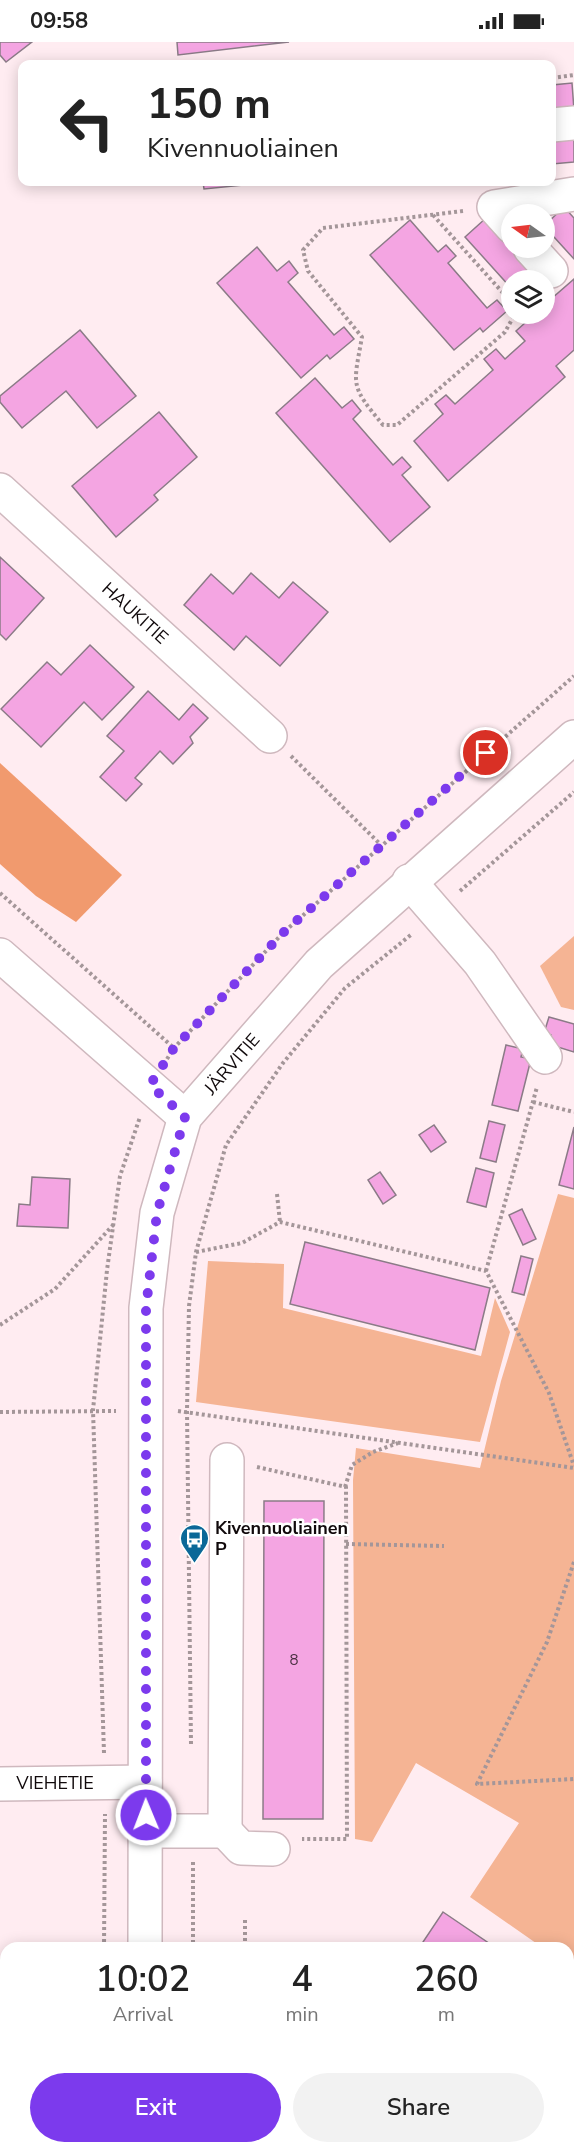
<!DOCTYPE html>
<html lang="en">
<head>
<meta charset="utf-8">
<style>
	:root { --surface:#fff; --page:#f2f2f2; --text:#222; --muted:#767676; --accent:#7c3aed }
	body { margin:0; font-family:"Nunito Sans",sans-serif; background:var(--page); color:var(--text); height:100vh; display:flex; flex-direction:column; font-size:22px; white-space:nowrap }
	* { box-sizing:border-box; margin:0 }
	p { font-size:20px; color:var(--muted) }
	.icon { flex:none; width:33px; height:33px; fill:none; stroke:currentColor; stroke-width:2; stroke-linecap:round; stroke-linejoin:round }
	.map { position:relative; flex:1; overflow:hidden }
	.sheet { position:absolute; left:0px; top:1900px; width:574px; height:212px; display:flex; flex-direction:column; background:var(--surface); border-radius:18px 18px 0 0; box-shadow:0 3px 15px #0003 }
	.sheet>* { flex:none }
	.hud { position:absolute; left:18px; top:18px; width:538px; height:126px; border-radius:12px; box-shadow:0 3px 15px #0003; background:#fff; color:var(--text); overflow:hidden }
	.needle { width:39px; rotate:284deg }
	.controls { position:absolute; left:501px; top:162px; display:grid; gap:12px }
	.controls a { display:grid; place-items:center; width:54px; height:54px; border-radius:50%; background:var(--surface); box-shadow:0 3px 15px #0003; font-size:30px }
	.pin { position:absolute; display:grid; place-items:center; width:51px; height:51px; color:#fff; margin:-26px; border:3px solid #fff; border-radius:50%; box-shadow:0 2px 6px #0007 }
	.me { position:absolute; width:66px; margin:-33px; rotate:359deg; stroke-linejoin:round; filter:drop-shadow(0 0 4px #0008) }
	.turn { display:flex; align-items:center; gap:21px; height:126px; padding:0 30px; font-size:27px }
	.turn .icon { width:78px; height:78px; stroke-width:2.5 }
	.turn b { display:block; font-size:42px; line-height:51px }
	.eta { display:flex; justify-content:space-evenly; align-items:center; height:102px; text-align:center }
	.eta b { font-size:36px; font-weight:600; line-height:42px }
	.cta { display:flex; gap:12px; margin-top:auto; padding:12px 30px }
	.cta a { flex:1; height:69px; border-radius:36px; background:var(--accent); color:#fff; font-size:24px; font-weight:600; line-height:69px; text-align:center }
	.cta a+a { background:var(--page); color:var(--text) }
	.status { display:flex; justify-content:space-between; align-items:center; height:42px; padding:0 30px; background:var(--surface); direction:ltr }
	.status svg { height:16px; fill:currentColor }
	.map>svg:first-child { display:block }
	.green { fill:#f5b494 }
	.forest { fill:#f19a6e }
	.building { fill:#f4a5e2; stroke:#8b7b87; stroke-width:1.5 }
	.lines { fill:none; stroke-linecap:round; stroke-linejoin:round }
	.minor-casing { stroke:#cfb8be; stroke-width:36 }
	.path { stroke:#a49699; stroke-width:4; stroke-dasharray:3 3; stroke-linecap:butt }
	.minor { stroke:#fff; stroke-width:33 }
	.route { stroke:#7c3aed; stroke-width:10; stroke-dasharray:0 18 }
	.labels { text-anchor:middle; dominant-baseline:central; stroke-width:5; stroke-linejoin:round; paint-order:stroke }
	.number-label { font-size:15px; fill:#493041 }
	.street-label { font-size:18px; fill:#10090b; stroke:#fff }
	.poi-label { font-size:18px; font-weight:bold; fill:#10090b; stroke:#fff; text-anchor:start }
</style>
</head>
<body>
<div class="status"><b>09:58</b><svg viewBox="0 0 49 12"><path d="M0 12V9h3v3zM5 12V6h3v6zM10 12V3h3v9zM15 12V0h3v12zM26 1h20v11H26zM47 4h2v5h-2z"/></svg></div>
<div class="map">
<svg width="574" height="2111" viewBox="0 0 574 2111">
	<rect width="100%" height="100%" fill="#ffecf1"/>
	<g class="green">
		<polygon points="574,894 574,968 561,965 540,924"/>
		<polygon points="558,1152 574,1156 574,1928 569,1924 568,1906 543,1906 470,1855 519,1781 416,1721 372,1800 355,1797 353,1438 356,1406 480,1426 501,1339"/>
		<polygon points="208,1219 284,1222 283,1266 481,1314 495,1256 510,1290 480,1400 196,1360"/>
	</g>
	<polygon class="forest" points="0,721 122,833 76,880 36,854 0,822"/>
	<g class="building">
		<polygon points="0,0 32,0 6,20 0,13"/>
		<polygon points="177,0 289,0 178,13"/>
		<polygon points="572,41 574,68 552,70 552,43"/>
		<polygon points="574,92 574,120 552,122 552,95"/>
		<polygon points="203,140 272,140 204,147"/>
		<polygon points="564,165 574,176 574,217 544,184"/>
		<polygon points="486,176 534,229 523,238 512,238 512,247 465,195"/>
		<polygon points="410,178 438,210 446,203 456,214 448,221 487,266 497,258 507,269 483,290 480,286 454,308 370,213"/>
		<polygon points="257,205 277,229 289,219 298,231 288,240 334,293 344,285 354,297 330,317 327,313 301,336 217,241"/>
		<polygon points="574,237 574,308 556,324 565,335 448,439 414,399 443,372 435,362 446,353 455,362 493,328 484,317 496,307 505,317 525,299 516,289 535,272 544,272 544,250 551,257"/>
		<polygon points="80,288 136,354 97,386 66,349 22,386 0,360 0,354"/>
		<polygon points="315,336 342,366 352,358 361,369 353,377 393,423 402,415 411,425 402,433 430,465 390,500 276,371"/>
		<polygon points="159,370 197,415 154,453 158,458 116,495 72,444"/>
		<polygon points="0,515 44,556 6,598 0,592"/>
		<polygon points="251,531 279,556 293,540 328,570 280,624 246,594 234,608 184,563 211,532 233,552"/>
		<polygon points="90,603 134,645 102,678 84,660 41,705 1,667 47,620 61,633"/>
		<polygon points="148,649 179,678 193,662 208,676 190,695 193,701 173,722 160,709 135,736 142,742 126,759 100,735 124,709 107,694"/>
		<polygon points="549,975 574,982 574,1010 548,1002 551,993 544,991"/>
		<polygon points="506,1003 523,1007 521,1015 531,1017 518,1069 492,1063"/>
		<polygon points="489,1079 505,1083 496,1120 480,1116"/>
		<polygon points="434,1083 446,1100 431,1110 419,1093"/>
		<polygon points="574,1085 574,1147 559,1143"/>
		<polygon points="476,1126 494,1131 486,1165 467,1160"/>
		<polygon points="380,1130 396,1153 383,1162 368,1138"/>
		<polygon points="32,1135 70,1137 68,1186 17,1184 19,1162 30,1163"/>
		<polygon points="522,1167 536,1197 523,1203 509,1173"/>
		<polygon points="305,1200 490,1246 475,1308 290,1262"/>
		<polygon points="521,1214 533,1217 524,1253 512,1250"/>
		<polygon points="264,1459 324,1459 323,1777 263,1777"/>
		<polygon points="443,1870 496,1906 419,1906"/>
		<polygon points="568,1955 574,1959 574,2035 568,2031"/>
		<rect x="266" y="2106" width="59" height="5"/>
	</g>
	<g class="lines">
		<defs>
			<g id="minor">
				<polyline points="552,83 574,81"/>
				<polyline points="512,185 494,165 574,152"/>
				<polyline points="530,206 551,229"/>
				<polyline points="0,448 270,694"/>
				<polyline points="409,839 480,921 545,1015"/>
				<polyline points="0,913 185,1075"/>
				<polyline points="0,1742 145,1740"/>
				<polyline points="146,1789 225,1789 227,1418"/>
				<polyline points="225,1789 241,1806 273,1807"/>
				<polyline points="145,1906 146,1266 157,1171 185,1075 319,922 574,695"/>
				<polyline points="144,2111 144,2106"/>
			</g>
		</defs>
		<use href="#minor" class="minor-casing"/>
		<g class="path">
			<polyline points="552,36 574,33"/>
			<path d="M 463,169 L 323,186 L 303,208 L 308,229 L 362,295 C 353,345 350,343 383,383 L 397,383 L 505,290 L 515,272"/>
			<polyline points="433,173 512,261"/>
			<polyline points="291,714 380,802"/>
			<polyline points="460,849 574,750"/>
			<polyline points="0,851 174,1006"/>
			<polyline points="167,1017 174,1006 284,890 574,634"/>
			<polyline points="533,1060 574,1070"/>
			<polyline points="277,1152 280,1180"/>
			<polyline points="196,1210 242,1201 280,1180 486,1229 549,1351 574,1424"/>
			<polyline points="486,1229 537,1045"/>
			<polyline points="0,1283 55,1247 113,1183"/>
			<polyline points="178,1369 574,1426"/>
			<polyline points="0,1370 116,1369"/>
			<polyline points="257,1425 346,1445 347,1797 302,1797"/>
			<polyline points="345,1445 352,1423 373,1410 398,1401"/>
			<polyline points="346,1502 444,1504"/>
			<polyline points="574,1520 547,1600 477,1742 574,1737"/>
			<polyline points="191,1702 187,1369 189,1264 196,1210 226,1103 283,1021 345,946 412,892"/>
			<polyline points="104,1711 93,1368 107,1228 120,1134 140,1075"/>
			<polyline points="193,1820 193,1906"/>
			<polyline points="245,1878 245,1906"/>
			<polyline points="104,1906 105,1772"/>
			<polyline points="568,2044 574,2048"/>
			<polyline points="246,2106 246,2111"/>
			<polyline points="103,2111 103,2106"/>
			<polyline points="188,2111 188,2106"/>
		</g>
		<use href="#minor" class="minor"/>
	</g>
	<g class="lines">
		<polyline class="route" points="146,1773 146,1266 157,1171 185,1075 150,1043 174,1006 284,890 486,711"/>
	</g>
	<defs>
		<symbol id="bus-pin" viewBox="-11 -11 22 30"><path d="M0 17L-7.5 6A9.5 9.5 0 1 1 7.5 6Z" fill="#0b6898" stroke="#fff"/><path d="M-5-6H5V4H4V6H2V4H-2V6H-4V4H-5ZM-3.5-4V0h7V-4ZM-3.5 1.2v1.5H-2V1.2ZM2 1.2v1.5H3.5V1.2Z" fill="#fff"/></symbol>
	</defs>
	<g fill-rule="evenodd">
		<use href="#bus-pin" x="178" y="1480" width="33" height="45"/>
	</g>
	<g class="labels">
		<g class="number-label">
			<text x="294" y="1618">8</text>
		</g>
		<g class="street-label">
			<text transform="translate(135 571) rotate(42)">HAUKITIE</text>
			<text transform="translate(232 1022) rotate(-49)">JÄRVITIE</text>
			<text x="55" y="1741">VIEHETIE</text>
		</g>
		<g class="poi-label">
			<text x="215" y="1486">Kivennuoliainen<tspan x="215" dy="21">P</tspan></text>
		</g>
	</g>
</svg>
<div class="controls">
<a><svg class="needle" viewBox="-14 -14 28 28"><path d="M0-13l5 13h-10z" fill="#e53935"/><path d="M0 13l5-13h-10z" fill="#767676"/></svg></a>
<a><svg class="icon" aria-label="layers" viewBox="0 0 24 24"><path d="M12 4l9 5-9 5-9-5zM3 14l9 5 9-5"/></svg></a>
</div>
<div class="pin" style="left:486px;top:711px;background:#d93025"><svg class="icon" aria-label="arrive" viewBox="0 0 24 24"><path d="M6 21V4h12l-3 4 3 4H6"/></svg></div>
<svg class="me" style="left:146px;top:1773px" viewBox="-20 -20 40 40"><circle r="17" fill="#7c3aed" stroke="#fff" stroke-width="3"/><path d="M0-11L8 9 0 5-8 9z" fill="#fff"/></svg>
<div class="hud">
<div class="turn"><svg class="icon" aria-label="left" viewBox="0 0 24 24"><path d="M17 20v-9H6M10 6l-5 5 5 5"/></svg><div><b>150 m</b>Kivennuoliainen</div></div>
</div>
<section class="sheet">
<div class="eta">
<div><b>10:02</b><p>Arrival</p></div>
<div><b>4</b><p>min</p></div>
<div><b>260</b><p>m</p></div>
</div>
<div class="cta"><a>Exit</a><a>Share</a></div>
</section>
</div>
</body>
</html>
